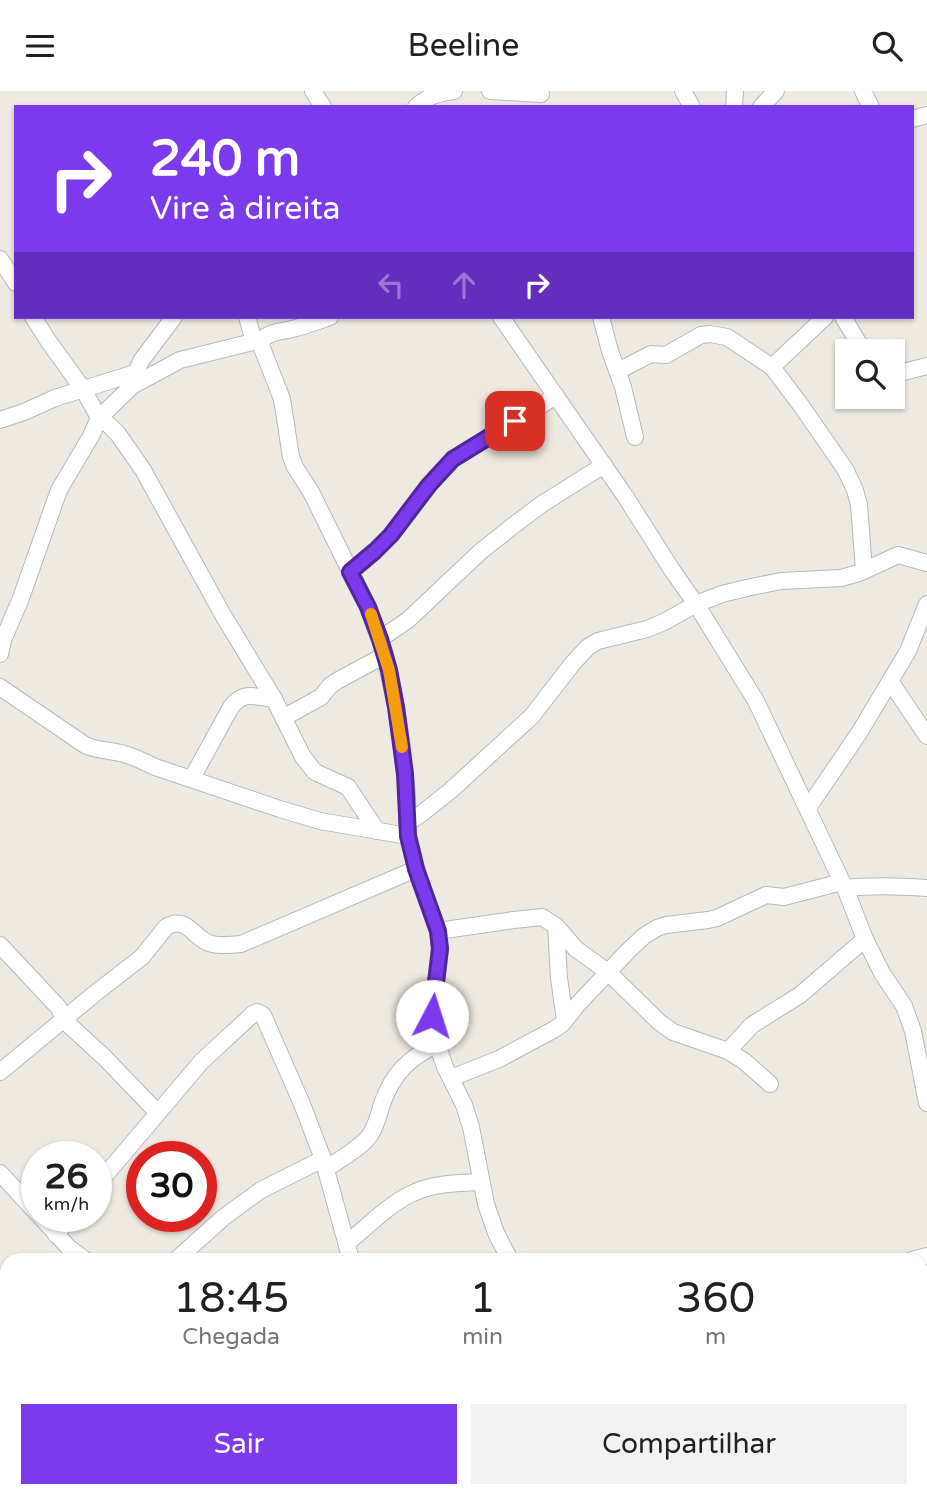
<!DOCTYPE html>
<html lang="pt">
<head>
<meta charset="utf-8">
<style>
	:root { --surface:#fff; --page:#f2f2f2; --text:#202124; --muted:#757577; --accent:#7c3aed }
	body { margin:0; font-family:"Varela Round",sans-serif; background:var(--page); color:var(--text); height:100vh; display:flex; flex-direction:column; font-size:26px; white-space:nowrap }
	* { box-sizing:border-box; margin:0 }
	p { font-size:23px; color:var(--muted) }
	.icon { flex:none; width:38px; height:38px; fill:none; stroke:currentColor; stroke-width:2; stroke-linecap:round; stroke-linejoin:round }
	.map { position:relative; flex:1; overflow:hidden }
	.details { position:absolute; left:0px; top:1162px; width:928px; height:245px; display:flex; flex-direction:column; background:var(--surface); border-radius:21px 21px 0 0; box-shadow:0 2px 5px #0004 }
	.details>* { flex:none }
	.hud { position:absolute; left:14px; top:14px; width:900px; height:214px; border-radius:0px; box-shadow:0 2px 5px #0004; background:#7c3aed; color:#fff; overflow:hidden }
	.controls { position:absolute; left:835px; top:248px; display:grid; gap:14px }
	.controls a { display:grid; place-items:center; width:70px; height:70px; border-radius:0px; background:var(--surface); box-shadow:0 2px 5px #0004; font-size:35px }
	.speed { position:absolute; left:21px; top:1050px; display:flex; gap:14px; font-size:35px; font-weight:700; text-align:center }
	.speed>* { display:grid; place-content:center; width:91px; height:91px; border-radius:50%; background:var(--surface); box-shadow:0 2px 5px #0004; line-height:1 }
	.speed small { font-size:18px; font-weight:400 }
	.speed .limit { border:10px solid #d22; background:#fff; color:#111 }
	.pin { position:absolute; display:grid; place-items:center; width:60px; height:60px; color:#fff; margin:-30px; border-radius:14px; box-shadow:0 4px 10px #0006 }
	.me { position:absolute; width:77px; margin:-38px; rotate:5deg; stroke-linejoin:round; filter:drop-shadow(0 0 5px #0008) }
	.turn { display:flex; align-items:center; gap:24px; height:147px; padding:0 21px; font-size:32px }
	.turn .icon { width:91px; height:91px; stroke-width:2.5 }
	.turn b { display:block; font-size:49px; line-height:60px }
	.lanes { display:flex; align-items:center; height:66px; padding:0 21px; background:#0003; justify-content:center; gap:35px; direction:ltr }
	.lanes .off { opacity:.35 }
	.eta { display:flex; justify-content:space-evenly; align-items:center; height:119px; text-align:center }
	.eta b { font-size:42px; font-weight:600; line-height:49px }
	.primary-button { display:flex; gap:14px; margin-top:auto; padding:14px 21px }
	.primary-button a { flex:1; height:80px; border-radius:0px; background:var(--accent); color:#fff; font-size:28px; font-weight:600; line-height:80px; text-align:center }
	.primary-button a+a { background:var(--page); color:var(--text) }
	header { display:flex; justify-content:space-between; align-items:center; height:91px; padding:0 21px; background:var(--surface); font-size:32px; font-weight:600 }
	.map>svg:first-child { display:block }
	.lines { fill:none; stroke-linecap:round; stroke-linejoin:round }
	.minor-casing { stroke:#b4b8bd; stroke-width:18 }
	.minor { stroke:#fff; stroke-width:16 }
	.route-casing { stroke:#51269a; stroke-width:18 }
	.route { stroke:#7c3aed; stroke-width:12 }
	.slow { stroke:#f59e0b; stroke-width:12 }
</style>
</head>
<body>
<header><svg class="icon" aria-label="menu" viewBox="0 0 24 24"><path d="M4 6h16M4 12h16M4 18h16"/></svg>Beeline<svg class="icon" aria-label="search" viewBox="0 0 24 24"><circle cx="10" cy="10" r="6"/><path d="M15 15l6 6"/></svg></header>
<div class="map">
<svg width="927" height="1407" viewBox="0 0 927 1407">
	<rect width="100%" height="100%" fill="#eeeae1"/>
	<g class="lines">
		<defs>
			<g id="minor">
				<polyline points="313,0 323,16"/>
				<polyline points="490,0 541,3"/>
				<polyline points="683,0 692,16"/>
				<polyline points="863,0 871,16"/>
				<path d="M 416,16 C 428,5 438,2 454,0"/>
				<polyline points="734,16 735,0"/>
				<polyline points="761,16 776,0"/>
				<polyline points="912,28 927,24"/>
				<polyline points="0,168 16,192"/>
				<polyline points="33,226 49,251 83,298 99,327 109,334 118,343 143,379 223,524 274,608 303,666 315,681 348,696 377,740"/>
				<polyline points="247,226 254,250"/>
				<polyline points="501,226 625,405 672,479 696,513 756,610 845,797 865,848 882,882 904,915 913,940 927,1012"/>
				<polyline points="601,226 610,260 623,296 635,346"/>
				<polyline points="843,226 864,261"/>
				<polyline points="261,249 262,257 282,308 291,366 295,376 311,401 368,516 385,564 396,616 402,656 407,704 408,745 419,788 438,840 440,857 432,925 437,953 445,976 464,1014 471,1036 486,1113 496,1142 510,1169"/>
				<polyline points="772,276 825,226"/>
				<polyline points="618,280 651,263 666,264 701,244 710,243 727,246 772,276 800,313 845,378 855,399 859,414 864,479"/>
				<polyline points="892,284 927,275"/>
				<polyline points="133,289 141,270 174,226"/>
				<polyline points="0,329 24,321 55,307 135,282"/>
				<polyline points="350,481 375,460 391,444 429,394 453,368 556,305"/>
				<polyline points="380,548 408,529 480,461 514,434 542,413 604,374"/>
				<path d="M 0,563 L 3,549 L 21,507 L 59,399 L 91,345 L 99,327 L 132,295 L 180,269 L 261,249 C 271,240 280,241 292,238 C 305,235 318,230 330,226"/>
				<polyline points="890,590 927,645"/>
				<path d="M 0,596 L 85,654 C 98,660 111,659 124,663 C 135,666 145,671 155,676 L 280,718 L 320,730 L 408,745"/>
				<polyline points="283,627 321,606 329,596 335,591 385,564"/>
				<path d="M 192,687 L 231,616 C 244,599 255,606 274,608"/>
				<polyline points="808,717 859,642 908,560 927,513"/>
				<polyline points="407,732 421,723 450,700 532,625 573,572 588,556 598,550 647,538 664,531 696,513 722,503 751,496 781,490 841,487 859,482 898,464 927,472"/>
				<path d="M 845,797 C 873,794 899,795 927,797"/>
				<polyline points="556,835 559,887 565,929"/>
				<polyline points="438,840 514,829 542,826 556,835 576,858 608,881 659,931 673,941 728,960 744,970 770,993"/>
				<polyline points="0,854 58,916 68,933 105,967 157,1021"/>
				<polyline points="728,960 752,934 800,904 865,848"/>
				<path d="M 0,981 L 98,900 L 142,866 L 166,836 C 187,823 194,849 212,853 C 221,855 232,854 241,853 L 416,778"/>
				<polyline points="451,987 499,968 555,938 562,933 578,913 628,860 644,845 657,837 666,834 708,829 717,827 766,804 784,806 842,791"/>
				<path d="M 326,1078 C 340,1068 360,1058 370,1044 C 376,1036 379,1023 382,1013 C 393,982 408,968 437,953"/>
				<polyline points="0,1082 37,1122"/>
				<polyline points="96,1095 202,970 253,923 257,921 263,924 302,1013 323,1068 351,1169"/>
				<polyline points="40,1125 69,1157 85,1169"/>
				<polyline points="56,1144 71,1125"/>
				<path d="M 347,1152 C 367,1136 388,1114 411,1103 C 433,1092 458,1092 481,1091"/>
				<polyline points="176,1169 224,1126 261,1099 323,1068"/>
				<polyline points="912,1169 927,1165"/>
				<polyline points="0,1285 7,1278"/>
				<polyline points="94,1400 96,1407"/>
				<polyline points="323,1400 330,1407"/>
				<polyline points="362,1400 364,1407"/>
				<polyline points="542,1400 542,1407"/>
				<polyline points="654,1400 660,1407"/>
				<polyline points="899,1400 900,1407"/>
				<polyline points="772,1407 780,1400"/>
			</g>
		</defs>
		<use href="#minor" class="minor-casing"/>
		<use href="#minor" class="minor"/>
	</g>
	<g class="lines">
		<defs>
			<polyline id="route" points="432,925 440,858 438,840 416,778 408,745 405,683 396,616 389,579 380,548 368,516 350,481 375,460 391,444 429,394 453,368 515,330"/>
		</defs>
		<use href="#route" class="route-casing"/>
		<use href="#route" class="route"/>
		<polyline class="slow" points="371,523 389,579 402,656"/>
	</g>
</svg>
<div class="controls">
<a><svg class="icon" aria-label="search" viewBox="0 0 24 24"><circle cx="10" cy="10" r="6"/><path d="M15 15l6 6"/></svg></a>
</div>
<div class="speed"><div>26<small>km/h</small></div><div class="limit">30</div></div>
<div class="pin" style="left:515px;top:330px;background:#d93025"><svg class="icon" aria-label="arrive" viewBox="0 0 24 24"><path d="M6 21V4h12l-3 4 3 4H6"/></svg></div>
<svg class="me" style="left:432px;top:925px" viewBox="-20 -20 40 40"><circle r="19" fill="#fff"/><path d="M0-13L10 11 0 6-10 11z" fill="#7c3aed"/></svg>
<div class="hud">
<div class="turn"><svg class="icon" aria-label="right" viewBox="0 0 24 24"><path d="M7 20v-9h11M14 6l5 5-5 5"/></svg><div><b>240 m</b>Vire à direita</div></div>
<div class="lanes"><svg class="icon off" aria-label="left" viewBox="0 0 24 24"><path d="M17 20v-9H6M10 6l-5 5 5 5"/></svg><svg class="icon off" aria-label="ahead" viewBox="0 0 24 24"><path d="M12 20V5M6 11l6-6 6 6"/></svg><svg class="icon" aria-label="right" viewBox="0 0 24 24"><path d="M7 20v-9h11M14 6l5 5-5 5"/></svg></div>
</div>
<section class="details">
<div class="eta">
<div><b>18:45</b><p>Chegada</p></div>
<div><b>1</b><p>min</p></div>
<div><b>360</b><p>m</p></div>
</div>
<div class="primary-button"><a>Sair</a><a>Compartilhar</a></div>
</section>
</div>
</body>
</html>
